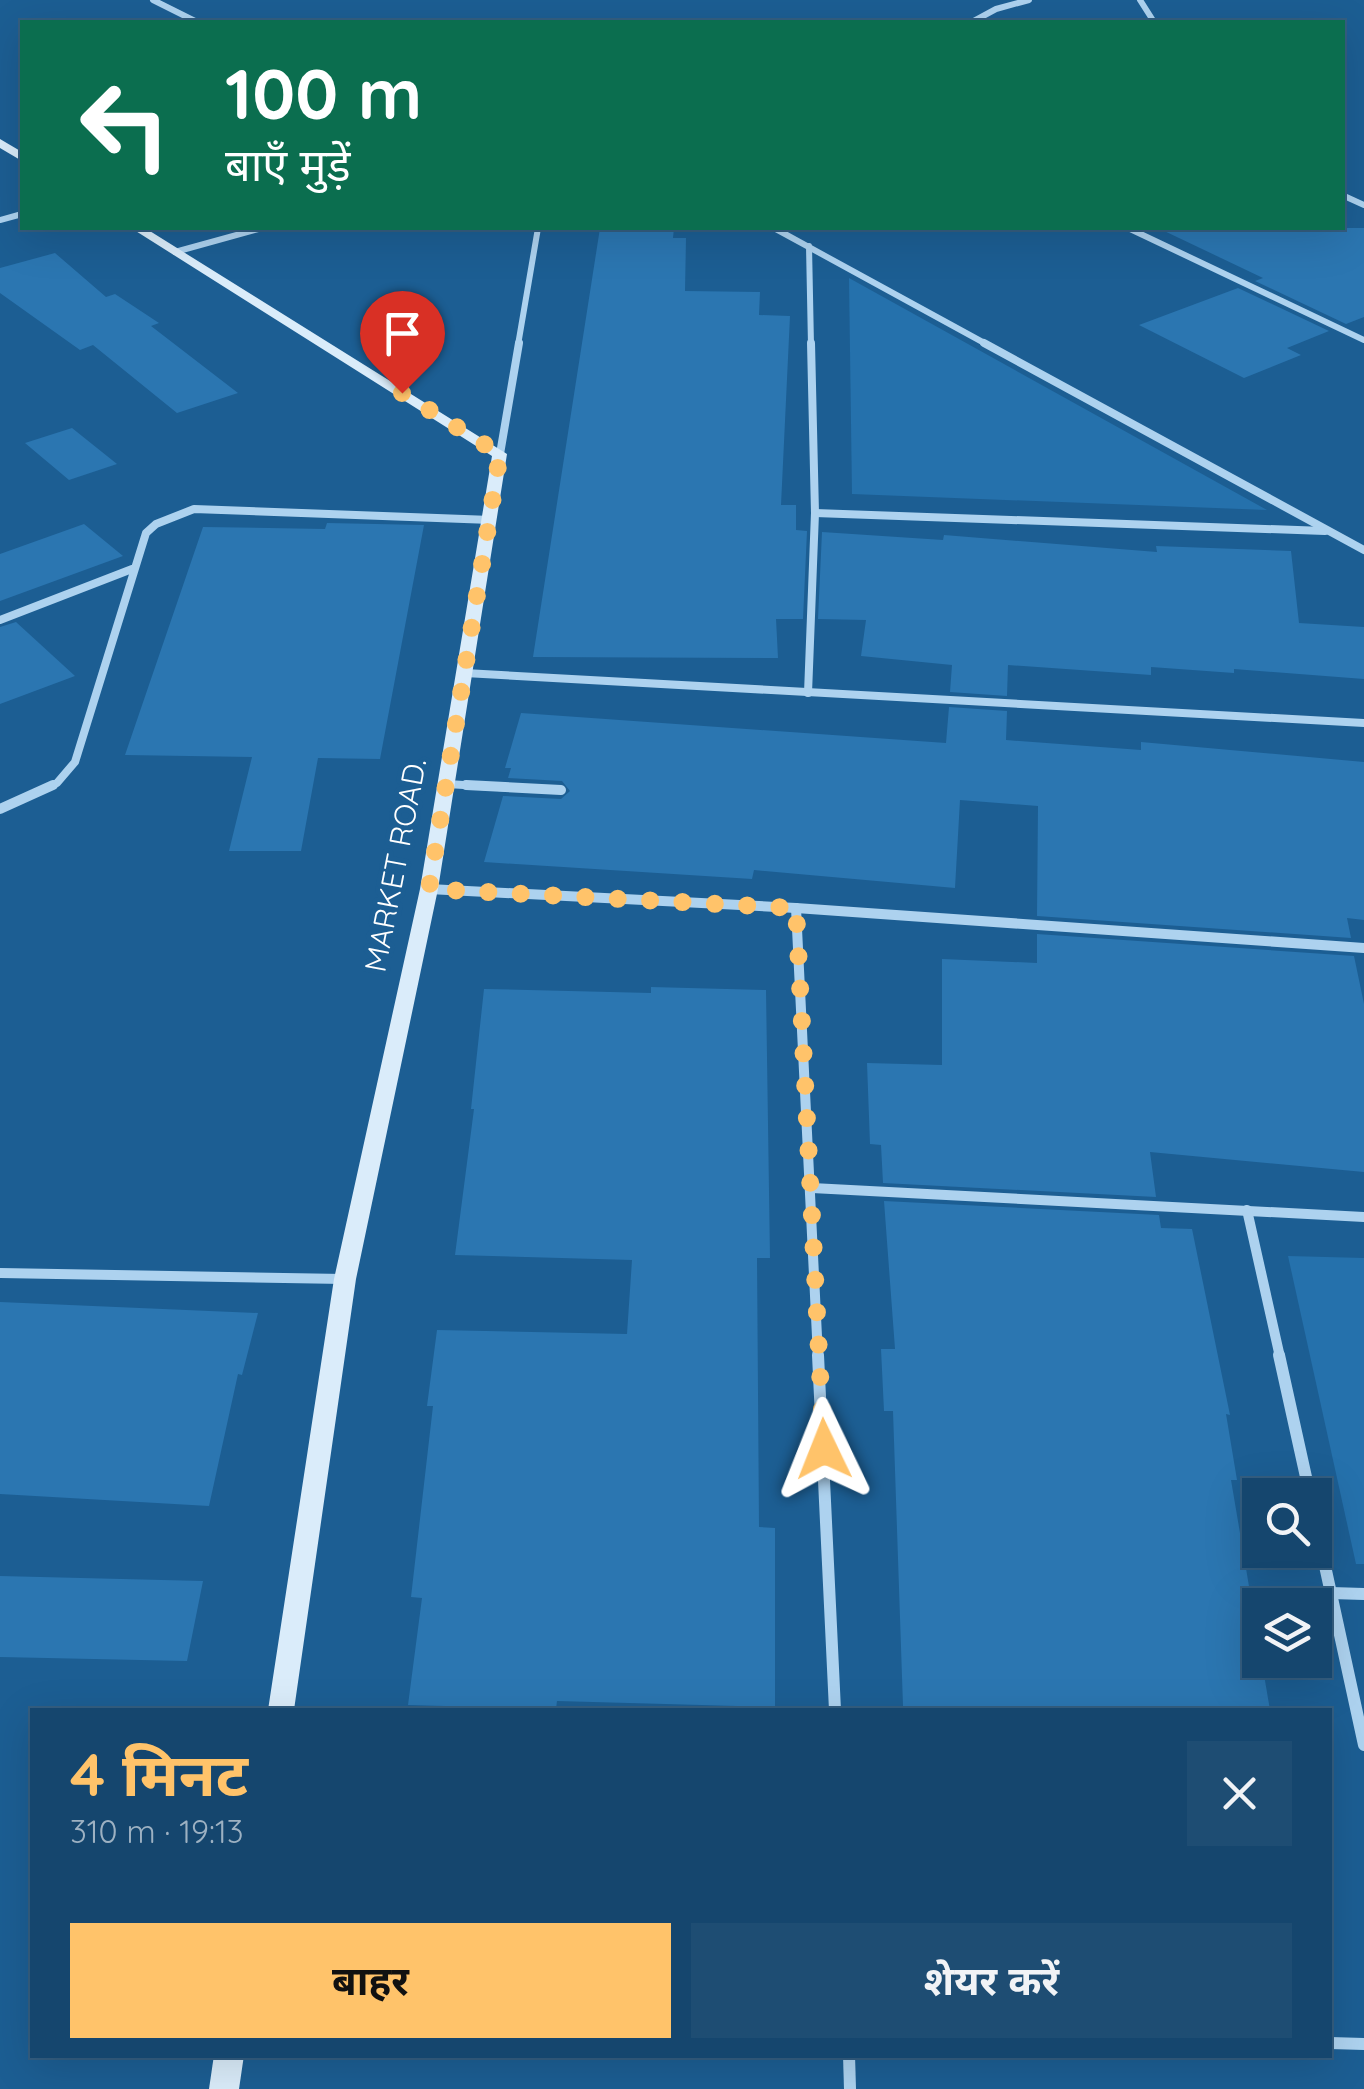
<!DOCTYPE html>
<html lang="hi">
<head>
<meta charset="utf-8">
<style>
	:root { --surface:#15466e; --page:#1e4d73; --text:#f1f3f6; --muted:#9db1c2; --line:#345e81; --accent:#ffc36a }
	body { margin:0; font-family:Quicksand,"Noto Sans Devanagari",sans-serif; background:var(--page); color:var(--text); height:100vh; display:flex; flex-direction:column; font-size:38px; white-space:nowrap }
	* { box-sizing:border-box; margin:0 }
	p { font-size:32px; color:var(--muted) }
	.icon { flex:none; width:55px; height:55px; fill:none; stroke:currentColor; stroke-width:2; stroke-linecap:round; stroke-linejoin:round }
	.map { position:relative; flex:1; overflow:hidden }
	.side { position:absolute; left:30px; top:1708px; width:1302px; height:350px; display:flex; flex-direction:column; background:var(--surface); border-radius:0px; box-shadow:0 10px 40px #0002,0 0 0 2px var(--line) }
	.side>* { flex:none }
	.hud { position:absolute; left:20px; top:20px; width:1325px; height:210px; border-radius:0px; box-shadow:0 10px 40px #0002,0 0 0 2px var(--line); background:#0b6e4f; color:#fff; overflow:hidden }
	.tools { position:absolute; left:1242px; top:1478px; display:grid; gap:20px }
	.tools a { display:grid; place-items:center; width:90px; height:90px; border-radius:0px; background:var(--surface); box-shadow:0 10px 40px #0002,0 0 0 2px var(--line); font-size:50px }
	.pin { position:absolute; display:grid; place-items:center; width:85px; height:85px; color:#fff; margin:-102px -42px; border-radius:50% 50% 50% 0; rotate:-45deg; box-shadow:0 0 10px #0007 }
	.pin .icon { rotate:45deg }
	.me { position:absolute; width:110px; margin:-55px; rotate:358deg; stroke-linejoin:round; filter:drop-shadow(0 0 8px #0008) }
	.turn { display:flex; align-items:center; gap:35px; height:210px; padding:0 40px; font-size:45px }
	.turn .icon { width:130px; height:130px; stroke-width:2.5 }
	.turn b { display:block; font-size:70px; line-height:85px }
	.round { display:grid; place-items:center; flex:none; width:105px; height:105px; border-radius:0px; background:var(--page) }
	.overview { display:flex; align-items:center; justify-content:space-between; height:170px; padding:0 40px }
	h1 { font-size:60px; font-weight:700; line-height:75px; color:var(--accent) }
	.action { display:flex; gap:20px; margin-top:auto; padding:20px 40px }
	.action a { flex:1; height:115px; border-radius:0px; background:var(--accent); color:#111; font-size:40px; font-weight:700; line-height:115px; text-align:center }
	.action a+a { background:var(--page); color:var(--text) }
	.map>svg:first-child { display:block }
	.green { fill:#2571ac }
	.building { fill:#2b76b1 }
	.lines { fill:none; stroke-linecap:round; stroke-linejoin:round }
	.street-far3 { stroke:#add2ef; stroke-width:6 }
	.street-far2 { stroke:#add2ef; stroke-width:8 }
	.street-far1 { stroke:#add2ef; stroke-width:10 }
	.street { stroke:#add2ef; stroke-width:12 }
	.secondary { fill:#daecfa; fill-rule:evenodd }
	.route { stroke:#ffc36a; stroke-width:18; stroke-dasharray:0 32.4 }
	.labels { text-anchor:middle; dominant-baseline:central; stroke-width:10; stroke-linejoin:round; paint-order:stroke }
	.street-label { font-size:30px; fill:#fff; stroke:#1c5e93 }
</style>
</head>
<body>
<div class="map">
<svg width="1364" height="2089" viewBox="0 0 1364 2089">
	<rect width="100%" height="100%" fill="#1c5e93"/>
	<g class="green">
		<polygon points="849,278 1267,510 852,494"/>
		<polygon points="1288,1256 1364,1258 1364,1564 1356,1564"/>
	</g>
	<g class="building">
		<polygon points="600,228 674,228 673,238 686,238 685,291 760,292 759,315 790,316 781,505 796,505 796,530 807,531 803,619 776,619 778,658 533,657"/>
		<polygon points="1158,228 1364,228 1364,317 1346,324 1255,281 1263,278"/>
		<polygon points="55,253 106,297 115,294 159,323 151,326 238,393 177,413 93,345 80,350 0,293 0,268"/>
		<polygon points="1238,288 1329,331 1287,348 1301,355 1244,378 1139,325"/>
		<polygon points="72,428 117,464 69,480 25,443"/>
		<polygon points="327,523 424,525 380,759 318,758 301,851 229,851 252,757 125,755 203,527 325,529"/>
		<polygon points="84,524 123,556 0,601 0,554"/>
		<polygon points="822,532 943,540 944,535 1157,552 1156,546 1291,551 1299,623 1364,627 1364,679 1234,669 1234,673 1151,667 1151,675 1008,665 1007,696 950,692 952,665 861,656 866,620 818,619"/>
		<polygon points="16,622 75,676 0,704 0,627"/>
		<polygon points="949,707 1007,711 1006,740 1141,750 1141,742 1364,762 1364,920 1347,918 1351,938 1037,916 1038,806 960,800 955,888 754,870 752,879 484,862 503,796 561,799 570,791 562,781 508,778 511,768 505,768 521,713 946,743"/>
		<polygon points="1037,934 1354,956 1364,1004 1364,1172 1150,1152 1156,1197 883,1183 881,1145 870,1144 867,1063 942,1065 942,959 1037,963"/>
		<polygon points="651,987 766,990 770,1258 757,1258 759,1527 775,1528 775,1707 557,1701 556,1709 408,1705 422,1598 411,1597 433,1406 427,1406 437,1330 627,1334 632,1260 455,1255 474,1109 471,1109 484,989 651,993"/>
		<polygon points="884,1201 1159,1215 1161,1228 1192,1229 1230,1415 1226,1414 1237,1480 1231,1480 1270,1710 903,1706 893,1411 884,1411 881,1349 895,1349"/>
		<polygon points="0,1302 258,1313 242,1375 238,1374 209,1506 0,1494"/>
		<polygon points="0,1576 203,1581 187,1661 0,1657"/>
	</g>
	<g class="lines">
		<g class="street-far3">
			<polyline points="153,0 197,22"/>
			<polyline points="1140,0 1154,22"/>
			<polyline points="972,22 996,9 1029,0"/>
			<polyline points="1342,195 1364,205"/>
			<polyline points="0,220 22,214"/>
			<polyline points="774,228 988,345"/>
			<polyline points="1128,228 1364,340"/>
			<polyline points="809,246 811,345"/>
			<polyline points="175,252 262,228"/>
			<polyline points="518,345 538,228"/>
		</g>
		<g class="street-far2">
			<polyline points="984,343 1364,550"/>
			<polyline points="500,454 519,343"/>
			<polyline points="815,513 1325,531"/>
			<polyline points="0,620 132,569"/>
			<polyline points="465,673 1364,723"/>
			<polyline points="808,693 815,513 811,343"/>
			<polyline points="447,784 514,788"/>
			<polyline points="47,788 57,783 75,762 146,533 156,524 194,509 491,520"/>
		</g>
		<g class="street-far1">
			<polyline points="466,785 561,790"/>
			<polyline points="0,809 53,785"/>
			<polyline points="429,889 796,908 1364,948"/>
			<polyline points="796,908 818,1357"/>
			<polyline points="812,1188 1364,1217"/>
			<polyline points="1247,1210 1280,1357"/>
			<polyline points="0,1273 344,1279"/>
		</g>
		<g class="street">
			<polyline points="818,1355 835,1710"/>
			<polyline points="1279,1355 1310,1495"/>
			<polyline points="1315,1520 1364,1745"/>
			<polyline points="1331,1593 1364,1594"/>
			<polyline points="1330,2043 1364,2044"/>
			<polyline points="849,2055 850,2089"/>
		</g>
		<g class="secondary">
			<polygon points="0,139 22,152 22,161 0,148"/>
			<polygon points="131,228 145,228 507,454 438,889 356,1279 294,1710 268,1710 334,1279 420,889 492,456"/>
			<polygon points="214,2055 244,2055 239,2089 209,2089"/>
		</g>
	</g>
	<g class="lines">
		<polyline class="route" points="402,393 500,454 429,889 796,908 824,1449"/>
	</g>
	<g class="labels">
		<g class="street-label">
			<text transform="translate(395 865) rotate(-79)">MARKET ROAD.</text>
		</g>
	</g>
</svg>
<div class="tools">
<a><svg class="icon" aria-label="search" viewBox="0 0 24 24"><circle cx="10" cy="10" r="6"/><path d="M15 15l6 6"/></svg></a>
<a><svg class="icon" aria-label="layers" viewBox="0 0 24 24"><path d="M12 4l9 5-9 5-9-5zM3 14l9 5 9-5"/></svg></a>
</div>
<div class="pin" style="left:402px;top:393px;background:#d93025"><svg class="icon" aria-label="arrive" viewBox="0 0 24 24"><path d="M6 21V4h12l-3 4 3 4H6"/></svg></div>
<svg class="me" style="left:824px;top:1449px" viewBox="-20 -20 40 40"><path d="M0-17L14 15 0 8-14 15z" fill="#ffc36a" stroke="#fff" stroke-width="4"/></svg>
<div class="hud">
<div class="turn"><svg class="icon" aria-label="left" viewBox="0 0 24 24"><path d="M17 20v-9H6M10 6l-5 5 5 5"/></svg><div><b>100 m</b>बाएँ मुड़ें</div></div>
</div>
<section class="side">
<div class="overview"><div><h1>4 मिनट</h1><p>310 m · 19:13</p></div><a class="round"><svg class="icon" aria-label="close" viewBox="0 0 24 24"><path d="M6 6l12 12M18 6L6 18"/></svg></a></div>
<div class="action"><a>बाहर</a><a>शेयर करें</a></div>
</section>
</div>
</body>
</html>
